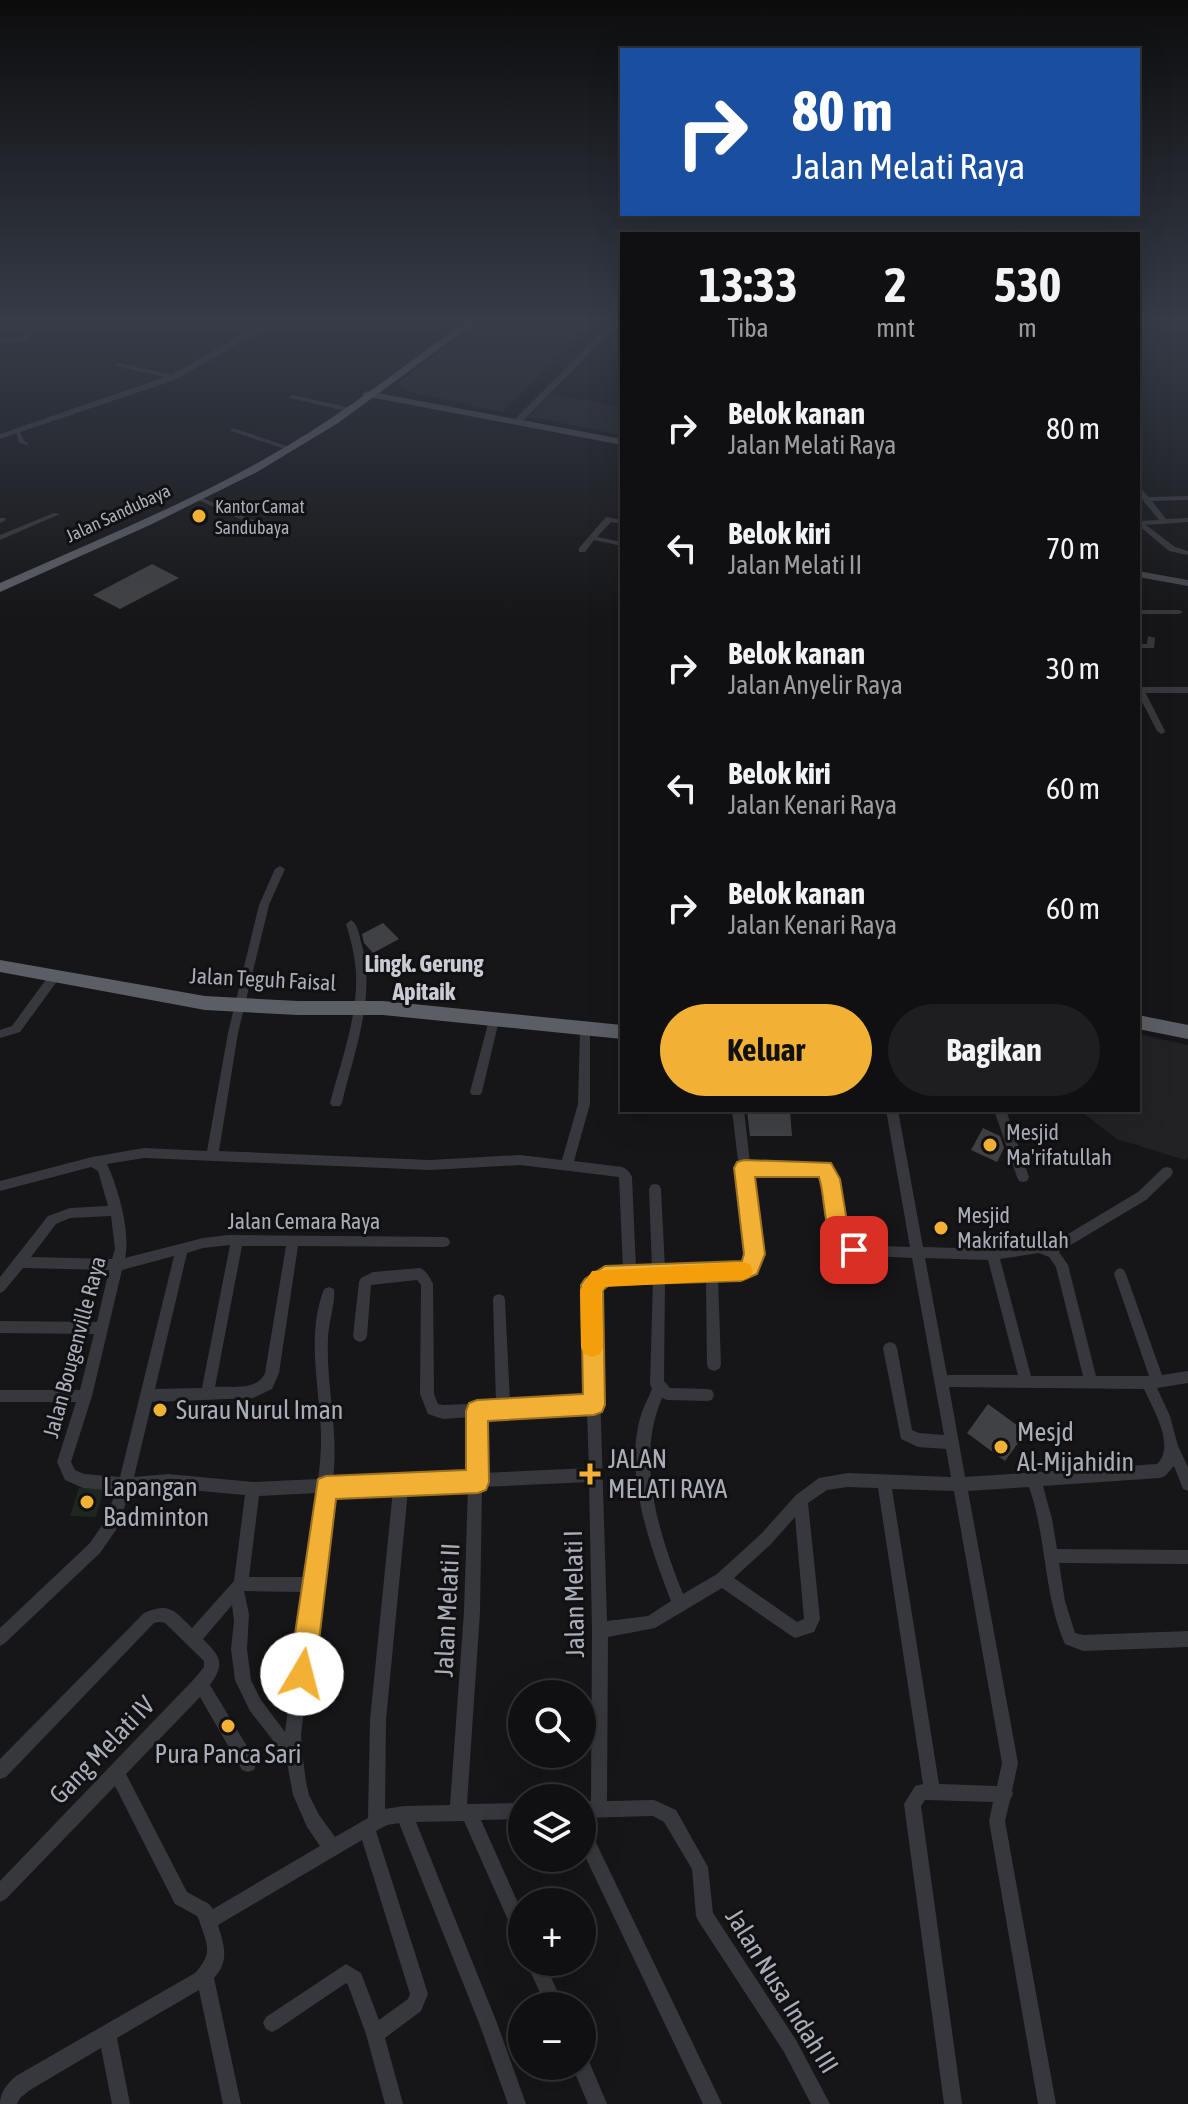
<!DOCTYPE html>
<html lang="id">
<head>
<meta charset="utf-8">
<style>
	:root { --surface:#101012; --page:#1e1e20; --text:#f1f3f6; --muted:#9c9d9f; --line:#303032; --accent:#f2b134 }
	body { margin:0; font-family:"Asap Condensed",sans-serif; background:var(--page); color:var(--text); height:100vh; display:flex; flex-direction:column; font-size:30px; white-space:nowrap }
	* { box-sizing:border-box; margin:0 }
	p { font-size:26px; color:var(--muted) }
	.icon { flex:none; width:44px; height:44px; fill:none; stroke:currentColor; stroke-width:2; stroke-linecap:round; stroke-linejoin:round }
	.map { position:relative; flex:1; overflow:hidden }
	.sheet { position:absolute; left:620px; top:232px; width:520px; height:880px; display:flex; flex-direction:column; background:var(--surface); border-radius:0px; box-shadow:0 8px 32px #0002,0 0 0 2px var(--line) }
	.sheet>* { flex:none }
	.hud { position:absolute; left:620px; top:48px; width:520px; height:168px; border-radius:0px; box-shadow:0 8px 32px #0002,0 0 0 2px var(--line); background:#1a4fa0; color:#fff; overflow:hidden }
	.fabs { position:absolute; left:508px; top:1680px; display:grid; gap:16px }
	.fabs a { display:grid; place-items:center; width:88px; height:88px; border-radius:50%; background:var(--surface); box-shadow:0 8px 32px #0002,0 0 0 2px var(--line); font-size:40px }
	.pin { position:absolute; display:grid; place-items:center; width:68px; height:68px; color:#fff; margin:-34px; border-radius:16px; box-shadow:0 4px 12px #0006 }
	.me { position:absolute; width:88px; margin:-44px; rotate:8deg; stroke-linejoin:round; filter:drop-shadow(0 0 6px #0008) }
	.turn { display:flex; align-items:center; gap:28px; height:168px; padding:0 40px; font-size:36px }
	.turn .icon { width:104px; height:104px; stroke-width:2.5 }
	.turn b { display:block; font-size:56px; line-height:68px }
	.eta { display:flex; justify-content:space-evenly; align-items:center; height:136px; text-align:center }
	.eta b { font-size:48px; font-weight:700; line-height:56px }
	.button { display:flex; gap:16px; margin-top:auto; padding:16px 40px }
	.button a { flex:1; height:92px; border-radius:48px; background:var(--accent); color:#111; font-size:32px; font-weight:700; line-height:92px; text-align:center }
	.button a+a { background:var(--page); color:var(--text) }
	ul { padding:0; list-style:none }
	li { display:flex; align-items:center; gap:24px; height:120px; padding:0 40px }
	li div { flex:1 }
	li b { display:block; font-size:30px }
	li em { font-style:normal }
	.map>svg:first-child { display:block }
	.built { fill:#222225 }
	.green { fill:#1e261f }
	.building { fill:#404145 }
	.lines { fill:none; stroke-linecap:round; stroke-linejoin:round }
	.minor { fill:#37383d; fill-rule:evenodd }
	.tertiary { fill:#37383d; fill-rule:evenodd }
	.secondary { fill:#45474d; fill-rule:evenodd }
	.trunk { fill:#5b5e65; fill-rule:evenodd }
	.route { fill:#f2b134; stroke:#9d7322; stroke-width:2 }
	.slow { fill:#f59e0b }
	.poi-dot { fill:#f2b134; stroke:#111113; stroke-width:3 }
	.labels { text-anchor:middle; dominant-baseline:central; stroke-width:6; stroke-linejoin:round; paint-order:stroke }
	.far-poi-label { font-size:18px; fill:#a8adb8; stroke:#111113; text-anchor:start }
	.far-street-label { font-size:18px; fill:#a8adb8; stroke:#111113 }
	.street-label { font-size:22px; fill:#a8adb8; stroke:#111113 }
	.poi-label { font-size:22px; fill:#a8adb8; stroke:#111113; text-anchor:start }
	.neighbourhood-label { font-size:24px; font-weight:bold; fill:#c9ccd4; stroke:#111113 }
	.near-poi-label { font-size:26px; fill:#a8adb8; stroke:#111113; text-anchor:start }
	.near-street-label { font-size:26px; fill:#a8adb8; stroke:#111113 }
</style>
</head>
<body>
<div class="map">
<svg width="1188" height="2104" viewBox="0 0 1188 2104">
	<rect width="100%" height="100%" fill="#161618"/>
	<g class="built">
		<polygon points="476,324 593,324 502,412 410,392 398,383"/>
		<polygon points="552,394 622,407 622,435 529,417"/>
		<polygon points="1138,1034 1188,1045 1188,1158 1185,1160 1117,1139 1079,1110 1138,1110"/>
	</g>
	<polygon class="green" points="79,1488 104,1489 96,1517 70,1516"/>
	<g class="building">
		<polygon points="152,564 179,578 120,609 93,595"/>
		<polygon points="383,923 399,939 373,953 364,943 362,934"/>
		<polygon points="747,1110 790,1110 792,1136 750,1136"/>
		<polygon points="983,1128 1000,1136 1004,1148 997,1162 971,1150"/>
		<polygon points="988,1404 1026,1432 1005,1461 967,1433"/>
	</g>
	<g class="lines">
		<g class="minor">
			<polygon points="33,324 39,324 26,341 0,343 0,339 22,338"/>
			<polygon points="118,363 174,375 177,377 174,379 116,366 115,365"/>
			<polygon points="292,395 346,407 349,409 346,411 290,398 289,397"/>
			<polygon points="233,428 292,448 293,449 288,450 231,431 231,429"/>
			<polygon points="16,432 20,432 24,441 28,443 28,445 19,443"/>
			<path d="M 1138,486 L 1149,497 L 1188,496 L 1188,500 L 1152,501 L 1166,519 L 1188,518 L 1188,522 L 1146,525 L 1175,547 L 1188,551 L 1188,555 L 1169,551 L 1138,525 L 1138,521 L 1159,520 C 1151,509 1138,499 1138,486 Z"/>
			<polygon points="194,496 198,496 280,532 273,534 194,498"/>
			<polygon points="54,513 60,514 0,540 0,535"/>
			<polygon points="606,517 622,520 622,524 611,522 597,537 622,542 622,546 594,540 585,552 579,552 579,548"/>
			<polygon points="0,518 5,518 6,520 0,523"/>
			<polygon points="1138,610 1179,610 1183,612 1179,614 1138,614"/>
			<polygon points="1148,636 1155,638 1154,648 1138,648 1138,644 1147,644"/>
			<polygon points="1138,688 1144,690 1165,731 1164,733 1161,734 1157,731 1138,694"/>
			<path d="M 280,866 L 285,869 L 269,905 L 238,1033 L 219,1151 L 430,1160 L 520,1155 L 562,1160 L 578,1104 L 580,1030 L 585,1026 L 590,1030 L 590,1104 L 574,1161 L 622,1167 C 627,1169 630,1172 632,1177 L 636,1269 L 652,1269 L 649,1189 L 651,1185 L 655,1184 L 659,1185 L 661,1189 L 665,1269 L 739,1266 L 746,1261 L 749,1254 L 732,1110 L 744,1110 L 750,1163 L 828,1165 L 835,1177 L 846,1235 L 857,1245 L 910,1247 L 886,1110 L 898,1110 L 923,1247 L 993,1249 L 1039,1243 L 1048,1246 L 1138,1192 L 1163,1168 L 1167,1167 L 1171,1168 L 1173,1172 L 1171,1176 L 1146,1200 L 1059,1252 L 1068,1265 L 1096,1376 L 1149,1376 L 1114,1274 L 1116,1270 L 1120,1268 L 1124,1270 L 1126,1274 L 1162,1375 L 1188,1371 L 1188,1383 L 1157,1388 L 1170,1416 L 1178,1446 L 1188,1467 L 1188,1491 L 1183,1489 L 1174,1466 L 1165,1476 L 1160,1478 L 1043,1486 L 1052,1519 L 1057,1549 L 1188,1550 L 1188,1564 L 1059,1563 L 1065,1601 L 1075,1633 L 1083,1635 L 1188,1631 L 1188,1647 L 1083,1651 L 1065,1644 C 1043,1593 1047,1538 1029,1487 L 968,1491 L 1018,1763 L 1012,1791 L 1013,1794 L 1010,1800 L 1005,1821 L 1056,2104 L 1038,2104 L 989,1821 L 993,1802 L 925,1800 L 921,1806 L 962,2104 L 944,2104 L 904,1804 L 915,1786 L 923,1784 L 878,1488 L 848,1487 L 827,1490 L 808,1503 L 820,1619 L 814,1632 L 795,1638 L 790,1635 L 722,1588 L 655,1628 L 608,1637 L 607,1801 L 654,1800 L 676,1810 L 708,1867 L 713,1913 L 796,2040 L 830,2104 L 811,2104 L 784,2052 L 699,1922 L 696,1916 L 692,1869 L 664,1822 L 653,1816 L 582,1818 L 582,1802 L 591,1801 L 592,1630 L 589,1482 L 482,1487 L 480,1612 L 467,1804 L 522,1803 L 522,1819 L 481,1820 L 522,1912 L 522,1941 L 516,1938 L 464,1821 L 416,1822 L 497,2023 L 526,2104 L 508,2104 L 479,2023 L 399,1823 L 387,1825 L 376,1831 L 428,1994 L 421,2011 L 385,2038 L 403,2104 L 385,2104 L 366,2034 L 348,1985 L 346,1983 L 278,2029 L 272,2032 L 266,2029 L 263,2023 L 266,2017 L 346,1964 L 361,1973 L 379,2020 L 408,1999 L 410,1994 L 362,1840 L 218,1925 C 224,1945 230,1961 214,1978 L 241,2104 L 223,2104 L 199,1990 L 117,2038 L 130,2104 L 112,2104 L 101,2048 L 30,2090 L 20,2098 L 17,2104 L 0,2104 C 0,2092 7,2084 16,2076 L 195,1973 C 214,1952 207,1945 199,1920 L 197,1916 L 175,1904 L 115,1786 L 6,1899 L 0,1902 L 0,1881 L 195,1678 L 204,1667 L 204,1661 L 165,1623 L 159,1622 L 154,1623 L 6,1777 L 0,1779 L 0,1759 L 144,1613 C 169,1602 174,1610 192,1628 L 234,1581 L 245,1495 L 168,1488 L 130,1492 L 116,1530 L 100,1553 L 5,1643 L 0,1646 L 0,1628 L 90,1543 L 105,1521 L 116,1491 L 83,1488 L 65,1480 L 57,1462 L 76,1402 L 0,1402 L 0,1390 L 80,1390 L 94,1334 L 0,1333 L 0,1321 L 97,1322 L 109,1270 L 23,1268 L 4,1291 L 0,1293 L 0,1277 L 48,1216 L 70,1208 L 108,1206 L 98,1171 L 91,1167 L 0,1191 L 0,1181 L 92,1157 L 144,1148 L 207,1151 L 228,1033 L 259,905 L 275,869 ZM 144,1158 L 430,1170 L 520,1165 L 619,1177 L 623,1270 C 604,1270 594,1269 585,1288 L 587,1399 L 510,1402 L 505,1300 L 504,1296 L 499,1294 L 494,1296 L 493,1300 L 496,1403 L 443,1405 L 438,1404 L 434,1394 L 433,1284 C 430,1278 427,1271 420,1268 L 373,1272 L 361,1278 L 359,1282 L 353,1336 L 355,1340 L 360,1342 L 365,1340 L 367,1336 L 371,1285 L 417,1280 L 421,1285 L 420,1394 L 428,1414 L 443,1419 L 470,1417 L 468,1473 L 333,1479 C 339,1431 326,1386 328,1339 C 328,1324 336,1301 334,1289 L 329,1287 L 324,1289 C 308,1331 317,1374 320,1417 C 322,1438 321,1459 318,1479 L 253,1482 L 168,1474 L 134,1477 L 152,1402 L 253,1398 L 272,1389 L 279,1373 L 298,1246 L 444,1247 L 448,1246 L 450,1242 L 448,1238 L 444,1237 L 228,1235 L 203,1238 L 125,1258 C 131,1233 118,1187 107,1164 ZM 751,1173 L 821,1174 L 823,1178 L 836,1242 L 854,1255 L 912,1258 L 944,1435 L 919,1433 L 912,1430 L 897,1348 L 895,1344 L 890,1342 L 885,1344 L 883,1348 L 901,1439 L 918,1447 L 946,1449 L 951,1477 L 848,1473 L 819,1478 L 796,1495 L 761,1534 L 717,1574 L 683,1594 C 659,1534 635,1461 662,1398 L 667,1400 L 707,1401 L 712,1400 L 714,1395 L 712,1390 L 707,1389 L 670,1388 L 664,1381 L 665,1280 L 706,1279 L 707,1365 L 709,1369 L 714,1371 L 719,1369 L 721,1365 L 718,1278 C 731,1278 746,1280 755,1269 C 766,1256 754,1192 751,1173 ZM 111,1216 L 115,1249 L 112,1259 L 31,1257 L 56,1224 L 70,1218 ZM 230,1245 L 202,1388 L 155,1389 L 187,1253 L 203,1248 ZM 242,1246 L 286,1246 L 265,1373 C 257,1391 232,1386 215,1387 ZM 1039,1253 L 1049,1257 L 1056,1267 L 1083,1376 L 1031,1376 L 1000,1259 ZM 174,1256 L 120,1477 L 84,1474 L 75,1470 L 71,1462 L 92,1396 L 122,1270 ZM 925,1258 L 988,1260 L 1018,1375 L 947,1375 ZM 653,1280 L 650,1384 L 652,1389 C 649,1396 645,1404 642,1412 C 622,1471 650,1546 671,1601 L 648,1616 L 607,1621 L 597,1289 L 601,1283 L 605,1282 ZM 949,1387 L 1144,1389 C 1153,1409 1176,1446 1157,1464 L 965,1477 ZM 587,1412 L 589,1468 L 483,1473 L 484,1417 ZM 468,1487 L 464,1612 L 450,1805 L 404,1806 L 385,1809 L 386,1720 L 408,1490 ZM 892,1489 L 954,1491 L 1002,1763 L 997,1786 L 939,1784 ZM 393,1490 L 370,1720 L 368,1818 L 335,1837 L 319,1815 L 309,1795 L 306,1782 L 302,1752 L 301,1734 L 319,1590 L 321,1585 L 320,1581 L 331,1493 ZM 317,1493 L 306,1577 L 249,1577 L 259,1496 ZM 795,1517 L 804,1619 L 797,1622 L 734,1578 L 771,1544 ZM 244,1591 L 304,1592 L 285,1732 L 261,1700 L 251,1680 L 247,1649 L 249,1614 ZM 232,1605 L 234,1621 L 231,1649 L 235,1680 L 250,1711 L 286,1757 L 293,1795 L 307,1827 L 320,1846 L 213,1909 L 209,1904 L 187,1892 L 126,1774 L 200,1697 L 242,1770 L 248,1772 L 254,1770 L 256,1764 L 254,1758 L 210,1685 C 226,1663 220,1656 203,1639 Z"/>
			<path d="M 351,920 C 358,925 359,933 361,942 C 377,996 354,1051 342,1103 L 340,1106 L 332,1106 L 330,1103 C 341,1061 358,1017 356,973 C 355,956 351,940 346,924 Z"/>
			<polygon points="54,973 58,974 59,977 58,980 20,1032 0,1038 0,1030 12,1026 50,974"/>
			<polygon points="494,1016 499,1020 482,1092 480,1095 472,1095 470,1092 489,1020"/>
			<polygon points="994,1110 1006,1110 1029,1177 1027,1181 1023,1182 1019,1181 1017,1177"/>
			<polygon points="582,1824 588,1826 722,2104 703,2104 582,1850"/>
			<polygon points="526,1962 544,1962 564,2006 546,2006"/>
			<polygon points="582,2057 588,2059 607,2104 588,2104 572,2066 582,2066"/>
		</g>
		<g class="tertiary">
			<polygon points="268,324 279,324 250,337 177,379 0,439 0,434 171,375 244,333"/>
			<polygon points="610,324 618,324 520,424 514,424 514,420"/>
			<rect x="1138" y="687" width="50" height="6"/>
		</g>
		<g class="secondary">
			<polygon points="367,391 622,439 622,445 364,396 362,394"/>
			<polygon points="1138,571 1188,580 1188,586 1138,577"/>
		</g>
		<g class="trunk">
			<path d="M 462,324 L 473,324 L 338,423 L 257,472 L 150,525 L 0,592 L 0,583 C 96,540 195,501 287,446 C 348,410 404,366 462,324 Z"/>
			<polygon points="0,960 205,996 298,1001 383,1001 622,1025 622,1039 383,1015 298,1015 205,1010 0,972"/>
			<polygon points="1138,1015 1188,1025 1188,1039 1138,1029"/>
		</g>
	</g>
	<linearGradient id="sky" x2="0" y2="1"><stop stop-color="#0c0c0d"/><stop offset="0.52" stop-color="#363c48"/><stop offset="1" stop-color="#363c48" stop-opacity="0"/></linearGradient>
	<rect width="1188" height="619" fill="url(#sky)"/>
	<path class="route" d="M 744,1160 L 831,1163 L 840,1179 L 849,1234 L 864,1250 L 861,1256 L 854,1259 C 819,1246 828,1206 819,1177 L 755,1177 L 765,1254 L 757,1274 L 741,1281 L 609,1285 L 603,1290 L 605,1405 L 602,1412 L 594,1415 L 488,1421 L 489,1482 L 486,1490 L 478,1493 L 336,1499 L 315,1674 L 311,1683 L 302,1687 L 293,1683 L 289,1674 L 318,1479 L 326,1476 L 466,1470 L 466,1411 L 469,1403 L 477,1400 L 583,1394 L 581,1285 L 585,1279 L 605,1266 L 742,1261 L 744,1254 L 734,1168 L 737,1162 Z"/>
	<polygon class="slow" points="743,1262 750,1264 753,1271 750,1277 743,1280 605,1287 601,1293 603,1347 600,1354 592,1357 584,1354 581,1347 580,1290 592,1271"/>
	<g class="poi-dot">
		<circle cx="199" cy="516" r="8"/>
		<circle cx="990" cy="1145" r="8"/>
		<circle cx="941" cy="1228" r="8"/>
		<circle cx="160" cy="1410" r="8"/>
		<circle cx="1001" cy="1447" r="8"/>
		<path d="M586 1462h8v8h8v8h-8v8h-8v-8h-8v-8h8z"/>
		<circle cx="87" cy="1502" r="8"/>
		<circle cx="228" cy="1726" r="8"/>
	</g>
	<g class="labels">
		<g class="far-poi-label">
			<text x="215" y="506">Kantor Camat<tspan x="215" dy="21">Sandubaya</tspan></text>
		</g>
		<g class="far-street-label">
			<text transform="translate(118 513) rotate(-25)">Jalan Sandubaya</text>
		</g>
		<g class="street-label">
			<text transform="translate(263 979) rotate(3)">Jalan Teguh Faisal</text>
			<text x="304" y="1221">Jalan Cemara Raya</text>
			<text transform="translate(74 1347) rotate(-75)">Jalan Bougenville Raya</text>
		</g>
		<g class="poi-label">
			<text x="1006" y="1132">Mesjid<tspan x="1006" dy="25">Ma'rifatullah</tspan></text>
			<text x="957" y="1215">Mesjid<tspan x="957" dy="25">Makrifatullah</tspan></text>
		</g>
		<g class="neighbourhood-label">
			<text x="424" y="963">Lingk. Gerung<tspan x="424" dy="28">Apitaik</tspan></text>
		</g>
		<g class="near-poi-label">
			<text x="176" y="1410">Surau Nurul Iman</text>
			<text x="1017" y="1432">Mesjd<tspan x="1017" dy="30">Al-Mijahidin</tspan></text>
			<text x="608" y="1459">JALAN<tspan x="608" dy="30">MELATI RAYA</tspan></text>
			<text x="103" y="1487">Lapangan<tspan x="103" dy="30">Badminton</tspan></text>
			<text x="228" y="1754" text-anchor="middle">Pura Panca Sari</text>
		</g>
		<g class="near-street-label">
			<text transform="translate(574 1594) rotate(-91)">Jalan Melati I</text>
			<text transform="translate(447 1610) rotate(-87)">Jalan Melati II</text>
			<text transform="translate(102 1750) rotate(-46)">Gang Melati IV</text>
			<text transform="translate(782 1991) rotate(58)">Jalan Nusa Indah III</text>
		</g>
	</g>
</svg>
<div class="fabs">
<a><svg class="icon" aria-label="search" viewBox="0 0 24 24"><circle cx="10" cy="10" r="6"/><path d="M15 15l6 6"/></svg></a>
<a><svg class="icon" aria-label="layers" viewBox="0 0 24 24"><path d="M12 4l9 5-9 5-9-5zM3 14l9 5 9-5"/></svg></a>
<a>+</a>
<a>−</a>
</div>
<div class="pin" style="left:854px;top:1250px;background:#d93025"><svg class="icon" aria-label="arrive" viewBox="0 0 24 24"><path d="M6 21V4h12l-3 4 3 4H6"/></svg></div>
<svg class="me" style="left:302px;top:1674px" viewBox="-20 -20 40 40"><circle r="19" fill="#fff"/><path d="M0-13L10 11 0 6-10 11z" fill="#f2b134"/></svg>
<div class="hud">
<div class="turn"><svg class="icon" aria-label="right" viewBox="0 0 24 24"><path d="M7 20v-9h11M14 6l5 5-5 5"/></svg><div><b>80 m</b>Jalan Melati Raya</div></div>
</div>
<section class="sheet">
<div class="eta">
<div><b>13:33</b><p>Tiba</p></div>
<div><b>2</b><p>mnt</p></div>
<div><b>530</b><p>m</p></div>
</div>
<ul>
<li><svg class="icon" aria-label="right" viewBox="0 0 24 24"><path d="M7 20v-9h11M14 6l5 5-5 5"/></svg><div><b>Belok kanan</b><p>Jalan Melati Raya</p></div><em>80 m</em></li>
<li><svg class="icon" aria-label="left" viewBox="0 0 24 24"><path d="M17 20v-9H6M10 6l-5 5 5 5"/></svg><div><b>Belok kiri</b><p>Jalan Melati II</p></div><em>70 m</em></li>
<li><svg class="icon" aria-label="right" viewBox="0 0 24 24"><path d="M7 20v-9h11M14 6l5 5-5 5"/></svg><div><b>Belok kanan</b><p>Jalan Anyelir Raya</p></div><em>30 m</em></li>
<li><svg class="icon" aria-label="left" viewBox="0 0 24 24"><path d="M17 20v-9H6M10 6l-5 5 5 5"/></svg><div><b>Belok kiri</b><p>Jalan Kenari Raya</p></div><em>60 m</em></li>
<li><svg class="icon" aria-label="right" viewBox="0 0 24 24"><path d="M7 20v-9h11M14 6l5 5-5 5"/></svg><div><b>Belok kanan</b><p>Jalan Kenari Raya</p></div><em>60 m</em></li>
</ul>
<div class="button"><a>Keluar</a><a>Bagikan</a></div>
</section>
</div>
</body>
</html>
